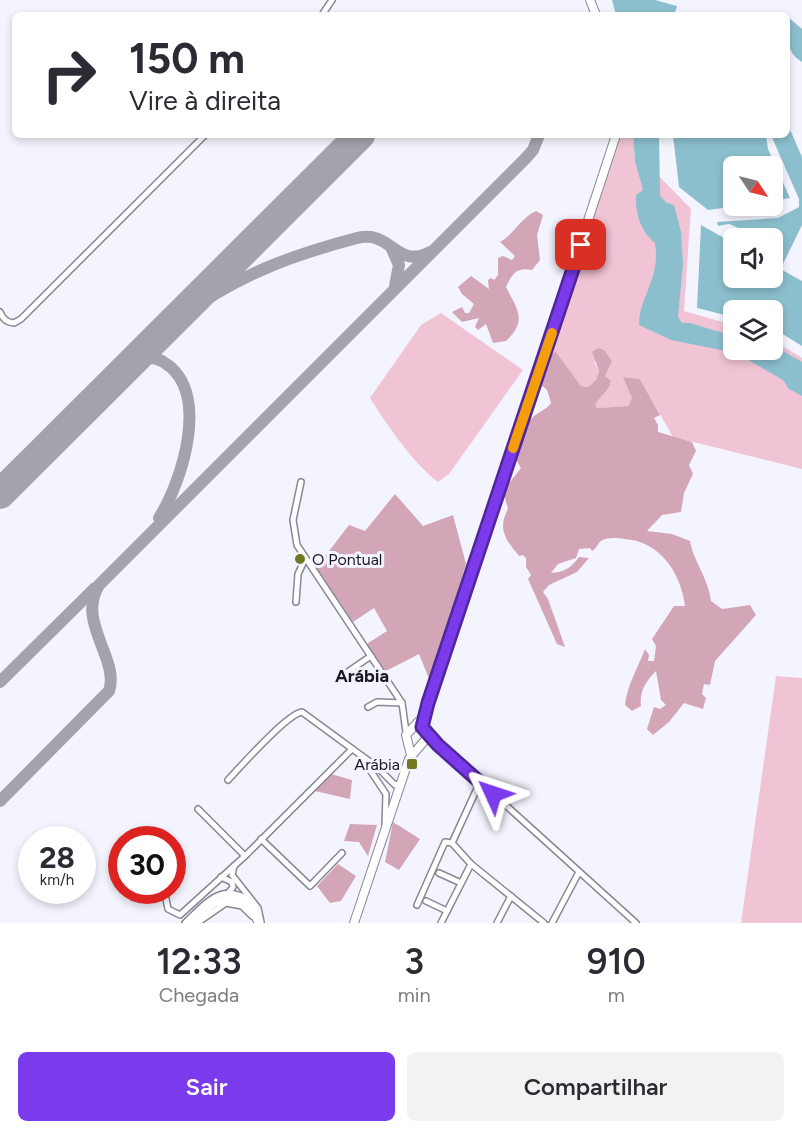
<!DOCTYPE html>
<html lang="pt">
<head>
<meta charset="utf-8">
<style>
	:root { --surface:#fff; --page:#f2f2f3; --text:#2b2b33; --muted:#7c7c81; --accent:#7c3aed }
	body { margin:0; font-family:Figtree,sans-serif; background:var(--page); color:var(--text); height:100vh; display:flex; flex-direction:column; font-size:22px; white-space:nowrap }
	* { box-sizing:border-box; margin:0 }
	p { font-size:20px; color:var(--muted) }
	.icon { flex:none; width:33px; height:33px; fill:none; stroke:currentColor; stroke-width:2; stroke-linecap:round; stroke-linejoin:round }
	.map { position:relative; height:923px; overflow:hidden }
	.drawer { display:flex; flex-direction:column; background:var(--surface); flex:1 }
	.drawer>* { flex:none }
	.top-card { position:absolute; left:12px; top:12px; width:778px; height:126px; border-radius:9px; box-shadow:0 3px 9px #0003; background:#fff; color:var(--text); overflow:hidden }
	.needle { width:39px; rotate:125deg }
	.controls { position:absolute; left:723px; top:156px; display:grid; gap:12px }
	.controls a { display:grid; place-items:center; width:60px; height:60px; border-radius:9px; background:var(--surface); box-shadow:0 3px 9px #0003; font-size:30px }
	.speed { position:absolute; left:18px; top:826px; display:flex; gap:12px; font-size:30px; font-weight:700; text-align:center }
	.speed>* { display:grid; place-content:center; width:78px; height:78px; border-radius:50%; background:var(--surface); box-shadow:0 3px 9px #0003; line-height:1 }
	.speed small { font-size:15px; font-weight:400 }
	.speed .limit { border:9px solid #d22; background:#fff; color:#111 }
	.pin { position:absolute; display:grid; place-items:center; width:51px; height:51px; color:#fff; margin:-26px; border-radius:12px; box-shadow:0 3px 9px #0006 }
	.me { position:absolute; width:66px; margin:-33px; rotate:312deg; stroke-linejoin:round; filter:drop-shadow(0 0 4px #0008) }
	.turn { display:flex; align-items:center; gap:21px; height:126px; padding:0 18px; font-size:27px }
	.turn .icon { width:78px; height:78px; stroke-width:2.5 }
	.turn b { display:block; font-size:42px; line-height:51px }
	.eta { display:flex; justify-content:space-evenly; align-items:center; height:102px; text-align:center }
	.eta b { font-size:36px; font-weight:600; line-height:42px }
	.action { display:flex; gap:12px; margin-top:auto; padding:12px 18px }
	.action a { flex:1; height:69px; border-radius:9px; background:var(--accent); color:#fff; font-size:24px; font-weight:600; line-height:69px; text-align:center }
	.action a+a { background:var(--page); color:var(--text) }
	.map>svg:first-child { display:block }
	.green { fill:#f0c4d4 }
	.forest { fill:#d3a6b7 }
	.water { fill:#8cbfcd }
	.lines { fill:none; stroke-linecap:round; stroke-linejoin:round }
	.taxiway { stroke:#a3a3ac; stroke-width:12 }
	.runway { stroke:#a3a3ac; stroke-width:30 }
	.street-casing { stroke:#878796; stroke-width:8 }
	.secondary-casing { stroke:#878796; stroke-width:10 }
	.street { stroke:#fff; stroke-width:5 }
	.secondary { stroke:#fff; stroke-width:8 }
	.route-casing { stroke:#51269a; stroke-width:15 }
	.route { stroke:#7c3aed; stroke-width:10 }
	.slow { stroke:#f59e0b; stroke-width:10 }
	.poi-dot { fill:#717822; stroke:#f4f4fe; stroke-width:2 }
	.labels { text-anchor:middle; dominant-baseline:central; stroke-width:6; stroke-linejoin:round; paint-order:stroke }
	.poi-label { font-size:16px; fill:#19191f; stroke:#f4f4fe; text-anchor:start }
	.neighbourhood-label { font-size:18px; font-weight:bold; fill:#19191f; stroke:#f4f4fe }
</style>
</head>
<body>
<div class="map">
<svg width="802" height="923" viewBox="0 0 802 923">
	<rect width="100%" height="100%" fill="#f4f4fe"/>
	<g class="green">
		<polygon points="619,135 633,135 635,161 658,175 691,209 684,311 733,325 734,350 772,350 773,340 802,358 802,469 673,437 640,379 624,377 632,398 628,406 597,408 595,405 606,371 612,361 608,356 594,362 599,371 596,380 588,387 581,386 554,351 549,358"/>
		<path d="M 441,313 L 523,370 L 449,474 L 438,482 C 415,466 385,422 370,398 L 421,325 Z"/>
		<polygon points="776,676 802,678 802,923 741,923"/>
	</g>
	<g class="forest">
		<path d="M 536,211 L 543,215 L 537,235 L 540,260 L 532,270 C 516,267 513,273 506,287 C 517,309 528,320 506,341 L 493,343 L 486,324 L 478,330 L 475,327 L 479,318 L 462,322 L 452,312 L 462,307 L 465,313 L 469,313 L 474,304 L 462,294 L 458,287 L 471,276 L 489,289 L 488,280 L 491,278 L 494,280 L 498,275 L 498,258 L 503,256 L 512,260 L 515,256 L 500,242 C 514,234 522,217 536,211 Z"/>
		<path d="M 598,348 L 604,350 L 612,361 L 605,376 L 611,381 C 608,393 600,395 595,405 L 597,408 L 628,406 L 632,398 L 623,377 L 640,379 L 660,415 L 654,418 L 658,425 L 658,432 L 692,442 L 696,451 L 689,465 L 693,474 L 684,493 L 681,512 L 662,515 L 647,531 L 672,534 L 690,541 C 694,563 708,577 711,601 L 722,609 L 750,605 L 756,615 L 715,661 L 710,685 L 704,684 L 702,694 L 706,698 L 703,709 L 684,703 L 669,722 L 653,735 L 647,729 L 654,707 L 660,709 L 666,705 L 661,700 L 656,671 C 646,681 639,692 641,706 L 632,711 L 625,705 C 627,685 638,668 645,649 L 649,655 L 648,661 L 654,661 L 656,646 L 652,639 L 674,606 L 685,606 C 681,573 660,541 624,539 C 618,538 607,537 601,541 C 598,543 596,549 592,551 L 590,548 L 579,549 L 576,558 L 558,564 L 551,573 C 564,572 571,568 579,557 L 589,558 L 577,572 L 549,585 L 543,592 L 548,599 L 565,647 L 557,644 L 528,579 L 531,575 L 526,567 L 526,558 L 523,555 L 519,556 C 506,540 497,529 508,509 L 503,491 L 521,468 L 515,458 C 519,445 522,427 533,417 C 539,411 545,411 551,403 L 547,390 L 540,384 L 549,358 L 555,351 L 581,386 L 588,387 L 596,380 L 599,371 L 592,352 Z"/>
		<polygon points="395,494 423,526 453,515 466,564 430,681 419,654 384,672 365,645 387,631 374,608 353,622 316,568 349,525 365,531"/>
		<polygon points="331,774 352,780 350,799 315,791"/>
		<polygon points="393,822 420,839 399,870 385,862"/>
		<polygon points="350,824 377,825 368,856 359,842 344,841"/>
		<polygon points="338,864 356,876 341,901 330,903 317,886"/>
	</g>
	<g class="water">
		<polygon points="612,0 655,0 677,6 674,15 616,15"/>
		<path d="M 788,17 L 802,29 L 802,62 C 785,52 787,35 788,17 Z"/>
		<polygon points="788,125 802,157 802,225 783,264 774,260 777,254 773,249 772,238 758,238 748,234 741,238 741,229 729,224 718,226 717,222 778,218 799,207 799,199 771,135 788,135"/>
		<path d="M 633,135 L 659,135 L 660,196 L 667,203 L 674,205 L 681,232 L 683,264 L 678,317 L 682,323 L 690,323 L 733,336 L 734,350 L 772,350 L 773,345 L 802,362 L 802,396 L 789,389 L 783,380 L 736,353 L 671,340 L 639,325 C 639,297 661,278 655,243 C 641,232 635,214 636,195 L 643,190 L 635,161 Z"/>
		<polygon points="673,135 766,135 768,149 790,198 773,201 772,166 734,166 734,206 739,206 708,210 679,187"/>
		<polygon points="701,225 733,243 734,278 772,278 773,265 802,281 802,346 773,328 772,310 734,310 733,317 697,308"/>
	</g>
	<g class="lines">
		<g class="taxiway">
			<polyline points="392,249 399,265 395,286"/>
			<path d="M 180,316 C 243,274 285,257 357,238 C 392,229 395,270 430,252"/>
			<path d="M 130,364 C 142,357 154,355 165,363 C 211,392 182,482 159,518"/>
			<polyline points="0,682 95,588"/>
			<path d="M 0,801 L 109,691 C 120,659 76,622 99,585 L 525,159 L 533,150 L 539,135"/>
		</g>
		<polyline class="runway" points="0,494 360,135"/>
		<defs>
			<g id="street">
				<polyline points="322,15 332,0"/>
				<path d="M 0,312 C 3,319 6,322 14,323 L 21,319 L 205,135"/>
				<polyline points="301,482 293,520 297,545 402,703 406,732"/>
				<polyline points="296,602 298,574 305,559"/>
				<polyline points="346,673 371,656"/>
				<polyline points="368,707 377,702 402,703"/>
				<polyline points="427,734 636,923"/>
				<polyline points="364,761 386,794 385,825"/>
				<path d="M 228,780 C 241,766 287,714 302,712 L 377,767 L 395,785 L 401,783"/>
				<polyline points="198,809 245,856 352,749"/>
				<polyline points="261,839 310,886 342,853"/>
				<polyline points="471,864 544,923"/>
				<polyline points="234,866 232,875 258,908 261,922"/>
				<polyline points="439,873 461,883"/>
				<polyline points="221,877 232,882 233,887 229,892"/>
				<polyline points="166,899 168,909 180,915 245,856"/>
				<polyline points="426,901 447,911"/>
				<polyline points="417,905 445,842 452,843"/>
				<path d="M 185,923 C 207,902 223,880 253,903"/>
				<polyline points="197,923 226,903 242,906 252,916"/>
				<polyline points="441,923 471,864 452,843 480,782"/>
				<polyline points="497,923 511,896"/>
				<polyline points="552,923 579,872"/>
			</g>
			<g id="secondary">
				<polyline points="590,0 596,15"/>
				<polyline points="422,727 616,135"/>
				<polyline points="411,755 406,735 419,721"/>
				<polyline points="191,923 214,903 231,898 250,906 259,923"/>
				<polyline points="354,923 409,759 426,739 424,729 416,725"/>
			</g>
		</defs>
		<use href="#street" class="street-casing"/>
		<use href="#secondary" class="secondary-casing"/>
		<use href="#street" class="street"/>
		<use href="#secondary" class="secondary"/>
	</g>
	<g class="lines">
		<defs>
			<polyline id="route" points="493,794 438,745 422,727 428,703 581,245"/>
		</defs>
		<use href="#route" class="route-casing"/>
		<use href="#route" class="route"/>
		<polyline class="slow" points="513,448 552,333"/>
	</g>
	<g class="poi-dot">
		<circle cx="300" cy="559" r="6"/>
		<rect x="406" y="758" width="12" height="12" rx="3"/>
	</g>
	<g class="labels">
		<g class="poi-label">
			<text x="312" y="559">O Pontual</text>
			<text x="400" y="764" text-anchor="end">Arábia</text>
		</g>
		<g class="neighbourhood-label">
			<text x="362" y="676">Arábia</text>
		</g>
	</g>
</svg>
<div class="controls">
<a><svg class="needle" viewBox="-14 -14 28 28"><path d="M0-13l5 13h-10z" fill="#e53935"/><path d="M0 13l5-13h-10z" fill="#7c7c81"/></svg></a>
<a><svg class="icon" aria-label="sound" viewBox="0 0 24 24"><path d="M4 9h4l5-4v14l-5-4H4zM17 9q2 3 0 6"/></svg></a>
<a><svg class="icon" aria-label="layers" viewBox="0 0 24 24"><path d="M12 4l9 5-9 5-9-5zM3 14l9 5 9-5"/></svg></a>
</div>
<div class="speed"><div>28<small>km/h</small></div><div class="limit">30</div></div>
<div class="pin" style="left:581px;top:245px;background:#d93025"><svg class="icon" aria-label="arrive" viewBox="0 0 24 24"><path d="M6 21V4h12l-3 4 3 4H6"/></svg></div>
<svg class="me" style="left:493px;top:794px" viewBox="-20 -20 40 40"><path d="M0-17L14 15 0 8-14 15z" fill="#7c3aed" stroke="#fff" stroke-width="4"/></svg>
<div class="top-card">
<div class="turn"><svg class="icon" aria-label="right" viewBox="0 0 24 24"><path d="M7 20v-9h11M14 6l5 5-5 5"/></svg><div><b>150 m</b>Vire à direita</div></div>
</div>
</div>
<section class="drawer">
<div class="eta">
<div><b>12:33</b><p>Chegada</p></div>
<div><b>3</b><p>min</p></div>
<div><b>910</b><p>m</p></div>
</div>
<div class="action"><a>Sair</a><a>Compartilhar</a></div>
</section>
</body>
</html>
